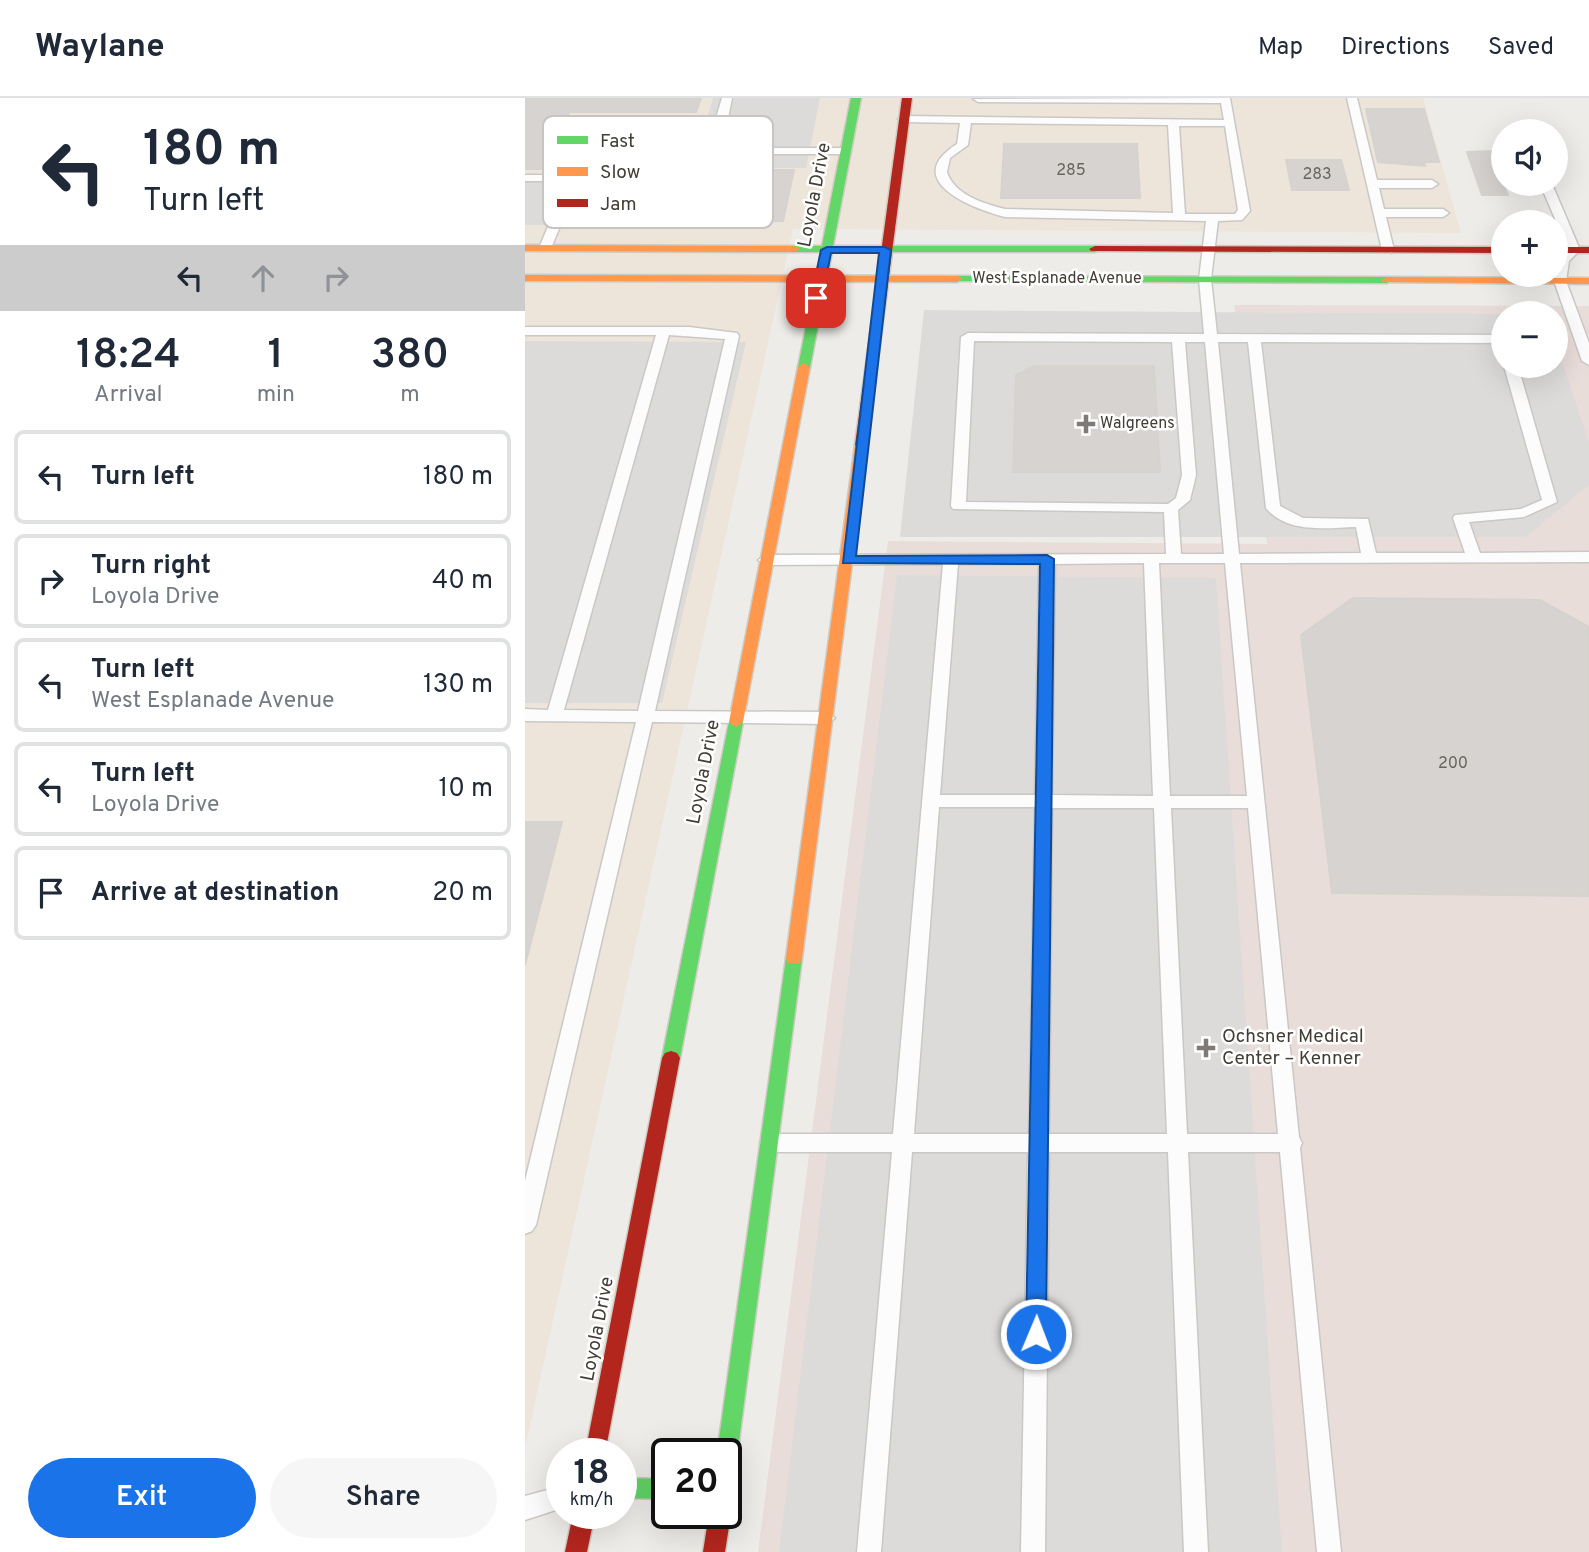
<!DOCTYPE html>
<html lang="en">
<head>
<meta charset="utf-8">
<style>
	:root { --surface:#fff; --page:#f6f6f7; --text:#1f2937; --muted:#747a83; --line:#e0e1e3; --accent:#1a73e8 }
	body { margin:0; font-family:Overpass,sans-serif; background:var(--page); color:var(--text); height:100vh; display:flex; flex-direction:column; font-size:26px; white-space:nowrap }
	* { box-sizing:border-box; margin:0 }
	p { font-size:23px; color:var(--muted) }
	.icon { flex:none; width:38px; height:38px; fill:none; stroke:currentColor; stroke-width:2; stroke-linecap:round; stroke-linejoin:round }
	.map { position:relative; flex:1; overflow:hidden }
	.sheet { display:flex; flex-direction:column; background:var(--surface); width:525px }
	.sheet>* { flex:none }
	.guide { background:#fff; color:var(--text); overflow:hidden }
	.controls { position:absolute; left:966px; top:21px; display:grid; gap:14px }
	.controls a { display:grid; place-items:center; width:77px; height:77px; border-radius:50%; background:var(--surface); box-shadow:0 7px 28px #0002; font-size:35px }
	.speed { position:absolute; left:21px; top:1340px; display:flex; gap:14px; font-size:35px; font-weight:700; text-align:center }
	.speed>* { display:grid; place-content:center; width:91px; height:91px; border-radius:50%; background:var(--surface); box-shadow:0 7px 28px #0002; line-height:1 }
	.speed small { font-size:18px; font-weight:400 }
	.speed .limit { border:4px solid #111; border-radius:10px; background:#fff; color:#111 }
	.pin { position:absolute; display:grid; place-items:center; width:60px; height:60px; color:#fff; margin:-30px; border-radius:14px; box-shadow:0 4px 10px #0006 }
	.me { position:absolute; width:77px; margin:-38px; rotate:1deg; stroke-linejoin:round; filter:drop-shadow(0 0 5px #0008) }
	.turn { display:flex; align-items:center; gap:24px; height:147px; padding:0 28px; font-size:32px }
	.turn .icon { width:91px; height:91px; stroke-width:2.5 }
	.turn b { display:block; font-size:49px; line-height:60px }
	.lanes { display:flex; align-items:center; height:66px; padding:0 28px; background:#0003; justify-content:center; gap:35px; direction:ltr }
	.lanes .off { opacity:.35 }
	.eta { display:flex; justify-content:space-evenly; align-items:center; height:119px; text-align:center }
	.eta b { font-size:42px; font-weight:600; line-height:49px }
	.action { display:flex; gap:14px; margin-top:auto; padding:14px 28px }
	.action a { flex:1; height:80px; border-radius:42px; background:var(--accent); color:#fff; font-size:28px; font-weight:600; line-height:80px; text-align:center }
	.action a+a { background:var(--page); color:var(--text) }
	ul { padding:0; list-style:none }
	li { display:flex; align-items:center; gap:21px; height:94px; margin:0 14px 10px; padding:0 14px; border:4px solid var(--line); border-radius:10px }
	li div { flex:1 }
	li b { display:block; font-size:26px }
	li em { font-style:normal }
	header { display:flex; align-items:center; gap:42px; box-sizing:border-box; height:98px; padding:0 35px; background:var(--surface); border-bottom:2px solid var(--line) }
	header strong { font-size:33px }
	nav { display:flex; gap:38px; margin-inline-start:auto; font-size:24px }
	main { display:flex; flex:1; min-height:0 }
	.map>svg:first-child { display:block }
	.commercial { fill:#ede4da }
	.medical { fill:#e9ddda; fill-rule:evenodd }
	.parking { fill:#dddbd9 }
	.building { fill:#d6d3d0; stroke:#d6d3cf; stroke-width:2 }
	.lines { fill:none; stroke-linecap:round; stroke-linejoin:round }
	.lane-casing { stroke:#cac8c5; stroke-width:3 }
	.fast-casing { stroke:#cfcbc3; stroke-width:3 }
	.slow-casing { stroke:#cfcbc3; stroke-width:3 }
	.jam-casing { stroke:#cfcbc3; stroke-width:3 }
	.lane { fill:#fcfcfc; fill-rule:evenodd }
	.fast { fill:#63d668; fill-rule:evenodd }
	.slow { fill:#ff974d; fill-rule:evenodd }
	.jam { fill:#b3261e; fill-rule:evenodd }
	.route { fill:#1a73e8; stroke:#114b97; stroke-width:2 }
	.poi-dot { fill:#7f7a75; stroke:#fff; stroke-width:2.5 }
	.labels { text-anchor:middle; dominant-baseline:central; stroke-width:5; stroke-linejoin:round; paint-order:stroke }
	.number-label { font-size:16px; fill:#69645e }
	.far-street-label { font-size:16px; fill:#433d36; stroke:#fff }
	.far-poi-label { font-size:16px; fill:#433d36; stroke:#fff; text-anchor:start }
	.street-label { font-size:19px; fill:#433d36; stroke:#fff }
	.poi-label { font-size:19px; fill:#433d36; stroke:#fff; text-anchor:start }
	.key { fill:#fff; stroke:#c7c5c3; stroke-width:2 }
	.key-label { font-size:19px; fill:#433d36 }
</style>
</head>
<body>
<header>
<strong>Waylane</strong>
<nav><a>Map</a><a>Directions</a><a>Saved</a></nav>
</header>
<main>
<section class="sheet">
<div class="guide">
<div class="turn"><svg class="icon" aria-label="left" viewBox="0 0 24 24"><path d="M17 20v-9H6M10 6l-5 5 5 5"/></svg><div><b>180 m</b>Turn left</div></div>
<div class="lanes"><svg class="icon" aria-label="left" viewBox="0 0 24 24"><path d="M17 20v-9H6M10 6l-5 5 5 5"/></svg><svg class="icon off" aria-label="ahead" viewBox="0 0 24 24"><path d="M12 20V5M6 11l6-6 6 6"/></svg><svg class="icon off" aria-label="right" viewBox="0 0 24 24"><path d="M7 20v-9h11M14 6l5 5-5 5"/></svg></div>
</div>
<div class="eta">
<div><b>18:24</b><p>Arrival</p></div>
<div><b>1</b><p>min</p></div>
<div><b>380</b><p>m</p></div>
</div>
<ul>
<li><svg class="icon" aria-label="left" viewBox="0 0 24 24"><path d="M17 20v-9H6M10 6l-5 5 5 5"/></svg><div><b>Turn left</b></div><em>180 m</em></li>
<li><svg class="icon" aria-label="right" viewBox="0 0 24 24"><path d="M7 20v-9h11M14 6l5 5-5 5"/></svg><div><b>Turn right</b><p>Loyola Drive</p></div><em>40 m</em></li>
<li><svg class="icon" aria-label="left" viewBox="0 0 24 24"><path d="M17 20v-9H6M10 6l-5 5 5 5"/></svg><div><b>Turn left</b><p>West Esplanade Avenue</p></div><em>130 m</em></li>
<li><svg class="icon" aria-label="left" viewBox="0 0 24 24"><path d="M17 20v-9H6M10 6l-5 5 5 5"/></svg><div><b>Turn left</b><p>Loyola Drive</p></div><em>10 m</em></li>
<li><svg class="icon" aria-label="arrive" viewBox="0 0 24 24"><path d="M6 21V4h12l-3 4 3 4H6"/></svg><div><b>Arrive at destination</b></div><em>20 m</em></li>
</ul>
<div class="action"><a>Exit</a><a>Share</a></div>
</section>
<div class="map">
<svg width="1064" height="1454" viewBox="0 0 1064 1454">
	<rect width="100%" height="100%" fill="#eeece9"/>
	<polygon class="commercial" points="0,0 898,0 936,135 268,131 0,1350"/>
	<path class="medical" d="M 709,207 L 1064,208 L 1064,1454 L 233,1454 L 363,443 L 742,446 ZM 978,215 L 1031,215 L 1031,268 L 978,268 Z"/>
	<g class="parking">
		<polygon points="188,0 295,0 281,70 165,70 149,127 0,127 0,79 32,78 56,17 183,17"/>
		<polygon points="399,212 978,216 978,268 1031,268 1031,246 1064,344 1064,387 1001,439 375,439"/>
		<polygon points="0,243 221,244 137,605 0,605"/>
		<polygon points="372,477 691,480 757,1454 254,1454"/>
	</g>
	<g class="building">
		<polygon points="0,0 176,0 171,14 44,14 31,46 43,46 32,71 0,71"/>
		<polygon points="841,11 899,11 914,64 899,64 900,68 853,64"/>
		<polygon points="479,46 612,46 615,100 476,100"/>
		<polygon points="967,53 978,86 983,97 957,97 942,54"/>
		<polygon points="761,62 816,62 824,92 767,92"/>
		<polygon points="167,72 269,72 258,123 153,123"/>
		<polygon points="509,268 629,268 635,374 488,374 491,277"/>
		<polygon points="828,500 1015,502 1064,529 1064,798 807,795 776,537"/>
		<polygon points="0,724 37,724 0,867"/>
	</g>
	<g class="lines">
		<defs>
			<g id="lane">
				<polygon points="197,0 207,0 197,50 320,50 326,53 320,56 194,56 184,49 187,36 78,37 72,41 26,150 16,153 14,150 42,83 0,83 0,77 45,77 61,39 72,32 188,30"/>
				<path d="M 705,0 L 725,113 L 717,122 L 693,123 L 686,181 L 692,236 L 978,237 L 978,245 L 736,244 L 755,408 L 778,420 L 843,421 L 851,455 L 940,455 L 928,420 L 930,417 L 996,411 L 1017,402 L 979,268 L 993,268 L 1032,404 L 999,419 L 944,424 L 955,455 L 1064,454 L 1064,464 L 715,465 L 774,1039 L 777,1045 L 775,1050 L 816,1454 L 792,1454 L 755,1054 L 663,1054 L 683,1454 L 659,1454 L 643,1054 L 524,1054 L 520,1454 L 496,1454 L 503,1054 L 387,1054 L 356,1454 L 332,1454 L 367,1054 L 245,1054 L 238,1051 L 235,1045 L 238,1039 L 245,1036 L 368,1036 L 418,466 L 241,467 L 233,462 L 241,457 L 641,456 L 639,414 L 428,411 L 426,408 L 436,239 L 443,235 L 679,236 L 674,181 L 681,123 L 480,119 C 446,110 375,82 432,46 L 435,25 L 379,24 L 373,21 L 379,18 L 699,22 L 696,5 L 453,4 L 448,1 ZM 446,25 L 643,27 L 648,115 L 480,111 C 460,106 429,97 422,74 L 425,60 L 443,47 ZM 654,28 L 700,28 L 713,112 L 710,116 L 660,116 ZM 449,243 L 647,244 L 657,377 L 651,400 L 643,406 L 441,404 ZM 660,244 L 680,244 L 699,456 L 656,456 L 653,412 L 665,402 L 671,377 ZM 693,244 L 723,244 L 741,410 C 762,436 802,430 831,429 L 836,455 L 714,456 ZM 619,465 L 628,698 L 527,697 L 530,466 ZM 634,465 L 700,465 L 722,698 L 645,698 ZM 433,466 L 514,466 L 510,697 L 415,697 ZM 414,709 L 510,709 L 504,1036 L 389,1036 ZM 527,710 L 629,710 L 642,1036 L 524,1036 ZM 646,710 L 723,710 L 753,1036 L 662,1036 Z"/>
				<polygon points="822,0 832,0 852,82 907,82 913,86 907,90 854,90 859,111 918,111 924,115 918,119 861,119 869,152 867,155 857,152"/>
				<polygon points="1015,86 1027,86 1055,152 1044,163 1041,183 1064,245 1064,267 1057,263 1029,183 1032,162 1043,151"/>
				<path d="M 0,229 L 164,229 L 212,235 L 214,238 L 130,613 L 302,614 L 310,620 L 302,626 L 127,624 L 11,1127 L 7,1133 L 0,1136 L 0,1083 L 111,624 L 0,623 L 0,611 L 23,612 L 131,237 L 0,237 ZM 144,237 L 200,241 L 113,613 L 39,612 Z"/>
				<polygon points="37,1388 37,1410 0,1422 0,1398"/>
			</g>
			<g id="fast">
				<polygon points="326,0 336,0 308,148 570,148 576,151 570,154 307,154 285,269 279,273 275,272 273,269 296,154 269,154 263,151 269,148 297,148"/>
				<polygon points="432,178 862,179 868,182 862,185 428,183 428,179"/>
				<polygon points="211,619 218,624 155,960 152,965 146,967 140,965 137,960 204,624"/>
				<polygon points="269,854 275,855 277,860 211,1366 208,1373 201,1376 201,1356 192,1356 261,860 263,855"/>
				<polygon points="96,1380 142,1381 142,1401 96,1400"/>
			</g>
			<g id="slow">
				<polygon points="0,147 269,148 275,151 269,154 0,153"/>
				<polygon points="0,177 432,178 438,181 432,184 0,183"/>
				<polygon points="862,179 1064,180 1064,186 858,184 856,182"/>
				<polygon points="279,265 285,269 218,624 211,629 204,624 273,269"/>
				<polygon points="336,343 342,347 277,860 275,865 263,865 261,860 330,347"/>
			</g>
			<g id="jam">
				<polygon points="377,0 387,0 342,347 336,351 330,347"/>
				<polygon points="570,148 978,149 978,155 566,153 564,151"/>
				<rect x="1031" y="149" width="33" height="6"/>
				<polygon points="146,953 152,955 155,960 80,1356 60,1356 137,960 140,955"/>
				<polygon points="201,1408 206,1416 200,1454 178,1454 184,1416 201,1416"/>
				<polygon points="48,1416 70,1416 62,1454 40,1454"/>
			</g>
		</defs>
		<use href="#lane" class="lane-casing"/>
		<use href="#fast" class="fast-casing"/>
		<use href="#slow" class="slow-casing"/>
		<use href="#jam" class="jam-casing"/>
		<use href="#lane" class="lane"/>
		<use href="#fast" class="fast"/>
		<use href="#slow" class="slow"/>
		<use href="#jam" class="jam"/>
	</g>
	<polygon class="route" points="302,149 360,149 366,152 331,458 522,457 529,461 521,1236 518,1242 511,1245 504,1242 501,1236 515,466 318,465 354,155 306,155 297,200 291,204 286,200 296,152"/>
	<g class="poi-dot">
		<path d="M557.5 315.5h7v7h7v7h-7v7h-7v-7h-7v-7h7z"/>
		<path d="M677.5 939.5h7v7h7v7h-7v7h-7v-7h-7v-7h7z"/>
	</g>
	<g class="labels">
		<g class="number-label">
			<text x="546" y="73">285</text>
			<text x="792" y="77">283</text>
			<text x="928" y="666">200</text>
		</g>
		<g class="far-street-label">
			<text x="532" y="181">West Esplanade Avenue</text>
		</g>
		<g class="far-poi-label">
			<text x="575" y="326">Walgreens</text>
		</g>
		<g class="street-label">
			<text transform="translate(290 97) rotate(-79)">Loyola Drive</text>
			<text transform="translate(179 674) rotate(-79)">Loyola Drive</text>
			<text transform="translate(73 1231) rotate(-79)">Loyola Drive</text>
		</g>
		<g class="poi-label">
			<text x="697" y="939">Ochsner Medical<tspan x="697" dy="22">Center – Kenner</tspan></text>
		</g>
	</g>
	<rect x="18" y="18" width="230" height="112" rx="10" class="key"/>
	<rect x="32" y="38" width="31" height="8" fill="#63d668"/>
	<rect x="32" y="69" width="31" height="9" fill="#ff974d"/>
	<rect x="32" y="101" width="31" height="8" fill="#b3261e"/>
	<g class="key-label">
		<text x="75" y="49">Fast</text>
		<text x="75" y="80">Slow</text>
		<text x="75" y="112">Jam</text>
	</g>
</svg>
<div class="controls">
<a><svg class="icon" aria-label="sound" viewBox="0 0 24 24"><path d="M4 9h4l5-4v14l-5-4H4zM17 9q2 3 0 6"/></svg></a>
<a>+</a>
<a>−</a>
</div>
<div class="speed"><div>18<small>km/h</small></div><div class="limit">20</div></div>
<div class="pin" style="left:291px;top:200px;background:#d93025"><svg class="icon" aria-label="arrive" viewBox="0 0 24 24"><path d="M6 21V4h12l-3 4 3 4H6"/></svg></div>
<svg class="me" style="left:511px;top:1236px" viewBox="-20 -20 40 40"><circle r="17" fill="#1a73e8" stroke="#fff" stroke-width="3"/><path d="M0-11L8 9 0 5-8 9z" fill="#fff"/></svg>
</div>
</main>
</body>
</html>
